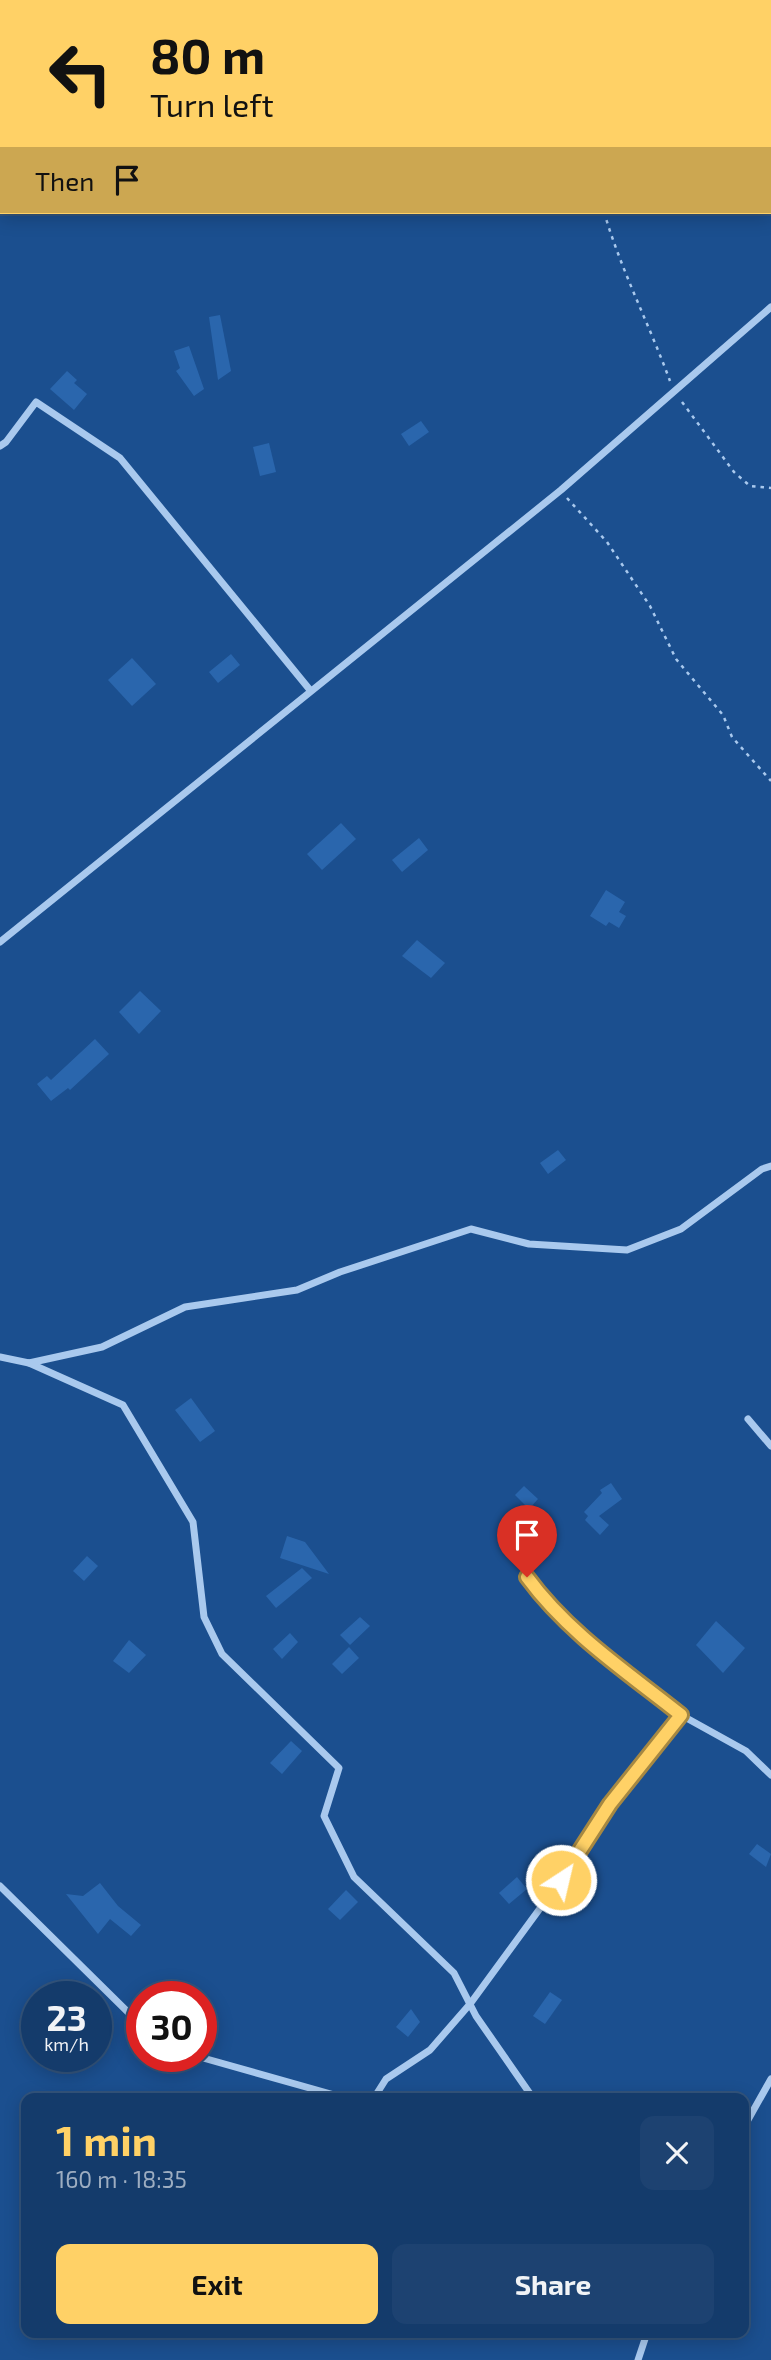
<!DOCTYPE html>
<html lang="en">
<head>
<meta charset="utf-8">
<style>
	:root { --surface:#143b6b; --page:#1d4271; --text:#f1f3f6; --muted:#9dadc1; --line:#33557e; --accent:#ffd166 }
	body { margin:0; font-family:"Exo 2",sans-serif; background:var(--page); color:var(--text); height:100vh; display:flex; flex-direction:column; font-size:26px; white-space:nowrap }
	* { box-sizing:border-box; margin:0 }
	p { font-size:23px; color:var(--muted) }
	.icon { flex:none; width:38px; height:38px; fill:none; stroke:currentColor; stroke-width:2; stroke-linecap:round; stroke-linejoin:round }
	.map { position:relative; flex:1; overflow:hidden }
	.sheet { position:absolute; left:21px; top:2093px; width:728px; height:245px; display:flex; flex-direction:column; background:var(--surface); border-radius:14px; box-shadow:0 4px 18px #0003,0 0 0 2px var(--line) }
	.sheet>* { flex:none }
	.banner { position:absolute; left:0px; top:0px; width:772px; height:214px; box-shadow:0 4px 18px #0003,0 0 0 2px var(--line); background:#ffd166; color:#111; overflow:hidden }
	.speed { position:absolute; left:21px; top:1981px; display:flex; gap:14px; font-size:35px; font-weight:700; text-align:center }
	.speed>* { display:grid; place-content:center; width:91px; height:91px; border-radius:50%; background:var(--surface); box-shadow:0 4px 18px #0003,0 0 0 2px var(--line); line-height:1 }
	.speed small { font-size:18px; font-weight:400 }
	.speed .limit { border:10px solid #d22; background:#fff; color:#111 }
	.pin { position:absolute; display:grid; place-items:center; width:60px; height:60px; color:#fff; margin:-72px -30px; border-radius:50% 50% 50% 0; rotate:-45deg; box-shadow:0 0 7px #0007 }
	.pin .icon { rotate:45deg }
	.me { position:absolute; width:77px; margin:-38px; rotate:35deg; stroke-linejoin:round; filter:drop-shadow(0 0 5px #0008) }
	.turn { display:flex; align-items:center; gap:24px; height:147px; padding:0 35px; font-size:32px }
	.turn .icon { width:91px; height:91px; stroke-width:2.5 }
	.turn b { display:block; font-size:49px; line-height:60px }
	.then { display:flex; align-items:center; height:66px; padding:0 35px; background:#0003; gap:14px; font-size:26px }
	.round { display:grid; place-items:center; flex:none; width:74px; height:74px; border-radius:14px; background:var(--page) }
	.head { display:flex; align-items:center; justify-content:space-between; height:119px; padding:0 35px }
	h1 { font-size:42px; font-weight:700; line-height:52px; color:var(--accent) }
	.button { display:flex; gap:14px; margin-top:auto; padding:14px 35px }
	.button a { flex:1; height:80px; border-radius:14px; background:var(--accent); color:#111; font-size:28px; font-weight:700; line-height:80px; text-align:center }
	.button a+a { background:var(--page); color:var(--text) }
	.map>svg:first-child { display:block }
	.building { fill:#2a66ad }
	.lines { fill:none; stroke-linecap:round; stroke-linejoin:round }
	.path { stroke:#a9c9ee; stroke-width:2.5; stroke-dasharray:3.5 5; stroke-linecap:butt }
	.street { stroke:#a9c9ee; stroke-width:7 }
	.route-casing { stroke:#a68842; stroke-width:18 }
	.route { stroke:#ffd166; stroke-width:12 }
</style>
</head>
<body>
<div class="map">
<svg width="771" height="2360" viewBox="0 0 771 2360">
	<rect width="100%" height="100%" fill="#1b4f8f"/>
	<g class="building">
		<polygon points="220,315 231,371 218,380 209,317"/>
		<polygon points="189,346 204,389 194,396 176,371 180,368 174,351"/>
		<polygon points="67,371 77,380 74,383 87,394 74,410 50,389"/>
		<polygon points="421,421 429,432 409,446 401,434"/>
		<polygon points="269,443 276,472 260,476 253,447"/>
		<polygon points="231,654 240,665 218,683 209,672"/>
		<polygon points="132,658 156,684 132,706 108,680"/>
		<polygon points="341,823 356,839 322,870 307,854"/>
		<polygon points="419,838 428,850 402,872 392,860"/>
		<polygon points="606,890 625,902 619,912 626,916 619,928 609,922 606,926 590,916"/>
		<polygon points="417,940 445,963 431,978 402,956"/>
		<polygon points="140,991 161,1011 139,1034 119,1012"/>
		<polygon points="95,1039 109,1054 70,1090 68,1088 51,1101 37,1084 47,1076 51,1080"/>
		<polygon points="558,1150 566,1160 548,1174 540,1163"/>
		<polygon points="191,1398 215,1431 200,1442 175,1410"/>
		<polygon points="611,1483 622,1499 599,1516 609,1525 600,1535 585,1520 588,1516 584,1512 602,1493 600,1490"/>
		<polygon points="524,1486 538,1499 529,1509 515,1495"/>
		<polygon points="287,1536 305,1542 329,1574 280,1558"/>
		<polygon points="87,1556 98,1566 84,1581 73,1571"/>
		<polygon points="302,1568 312,1578 276,1608 266,1596"/>
		<polygon points="360,1617 370,1626 350,1645 340,1635"/>
		<polygon points="716,1621 745,1648 723,1673 696,1645"/>
		<polygon points="290,1633 298,1642 282,1659 273,1649"/>
		<polygon points="129,1640 146,1655 129,1673 113,1661"/>
		<polygon points="349,1647 359,1658 342,1674 332,1664"/>
		<polygon points="291,1741 302,1751 282,1774 270,1763"/>
		<polygon points="757,1844 771,1854 766,1867 749,1854"/>
		<polygon points="517,1877 527,1889 509,1904 499,1893"/>
		<polygon points="100,1883 118,1906 141,1925 131,1936 110,1919 98,1934 66,1894 83,1896"/>
		<polygon points="346,1890 358,1902 340,1920 328,1909"/>
		<polygon points="550,1992 562,2000 545,2024 533,2016"/>
		<polygon points="411,2009 420,2022 408,2037 396,2027"/>
	</g>
	<g class="lines">
		<g class="path">
			<polyline points="510,0 511,2"/>
			<path d="M 604,212 C 621,270 649,324 670,381"/>
			<polyline points="682,402 734,472 750,486 771,488"/>
			<polyline points="567,498 607,542 650,606 676,659 723,715 732,737 771,781"/>
		</g>
		<g class="street">
			<polyline points="0,446 6,442 36,402 120,458 310,690"/>
			<polyline points="0,942 561,490 771,307"/>
			<polyline points="0,1357 29,1363 102,1347 185,1307 297,1290 340,1272 471,1229 529,1244 627,1250 681,1229 762,1169 771,1166"/>
			<polyline points="29,1363 123,1405 193,1522 204,1617 222,1654 339,1768 324,1816 354,1877 454,1973 476,2016 533,2098"/>
			<polyline points="748,1419 771,1446"/>
			<polyline points="527,1577 548,1605 594,1647 681,1715 746,1751 771,1775"/>
			<polyline points="0,1886 142,2026"/>
			<polyline points="196,2056 345,2098"/>
			<polyline points="374,2098 386,2079 430,2050 470,2004 574,1862 610,1804 681,1715"/>
			<polyline points="744,2127 771,2079"/>
			<polyline points="638,2360 647,2333"/>
		</g>
	</g>
	<g class="lines">
		<defs>
			<path id="route" d="M 527,1577 C 568,1633 627,1672 681,1715 L 610,1804 L 561,1880"/>
		</defs>
		<use href="#route" class="route-casing"/>
		<use href="#route" class="route"/>
	</g>
</svg>
<div class="speed"><div>23<small>km/h</small></div><div class="limit">30</div></div>
<div class="pin" style="left:527px;top:1577px;background:#d93025"><svg class="icon" aria-label="arrive" viewBox="0 0 24 24"><path d="M6 21V4h12l-3 4 3 4H6"/></svg></div>
<svg class="me" style="left:561px;top:1880px" viewBox="-20 -20 40 40"><circle r="17" fill="#ffd166" stroke="#fff" stroke-width="3"/><path d="M0-11L8 9 0 5-8 9z" fill="#fff"/></svg>
<div class="banner">
<div class="turn"><svg class="icon" aria-label="left" viewBox="0 0 24 24"><path d="M17 20v-9H6M10 6l-5 5 5 5"/></svg><div><b>80 m</b>Turn left</div></div>
<div class="then">Then<svg class="icon" aria-label="arrive" viewBox="0 0 24 24"><path d="M6 21V4h12l-3 4 3 4H6"/></svg></div>
</div>
<section class="sheet">
<div class="head"><div><h1>1 min</h1><p>160 m · 18:35</p></div><a class="round"><svg class="icon" aria-label="close" viewBox="0 0 24 24"><path d="M6 6l12 12M18 6L6 18"/></svg></a></div>
<div class="button"><a>Exit</a><a>Share</a></div>
</section>
</div>
</body>
</html>
